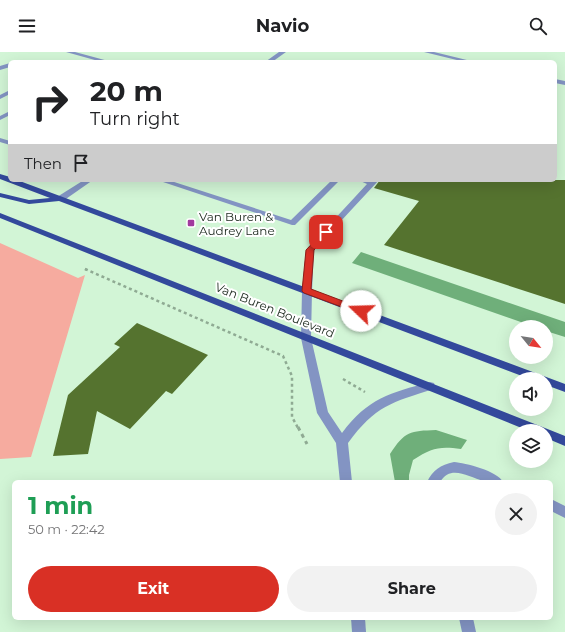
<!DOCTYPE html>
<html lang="en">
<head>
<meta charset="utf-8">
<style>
	:root { --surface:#fff; --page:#f2f2f2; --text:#202124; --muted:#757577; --accent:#d93025 }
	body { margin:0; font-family:Montserrat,sans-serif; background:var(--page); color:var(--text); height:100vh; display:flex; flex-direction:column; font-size:15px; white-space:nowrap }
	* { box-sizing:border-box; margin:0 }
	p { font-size:13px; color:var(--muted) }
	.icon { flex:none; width:22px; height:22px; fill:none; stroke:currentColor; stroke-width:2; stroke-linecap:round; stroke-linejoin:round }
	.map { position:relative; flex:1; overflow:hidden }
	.details { position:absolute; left:12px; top:428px; width:541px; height:140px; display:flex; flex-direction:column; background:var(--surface); border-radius:6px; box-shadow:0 4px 16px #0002 }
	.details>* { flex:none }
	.hud { position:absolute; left:8px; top:8px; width:549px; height:122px; border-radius:6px; box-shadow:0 4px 16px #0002; background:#fff; color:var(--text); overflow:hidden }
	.needle { width:26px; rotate:120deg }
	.tools { position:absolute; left:509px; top:268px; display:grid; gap:8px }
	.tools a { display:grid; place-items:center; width:44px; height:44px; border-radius:50%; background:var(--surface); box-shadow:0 4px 16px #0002; font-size:20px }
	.pin { position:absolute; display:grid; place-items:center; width:34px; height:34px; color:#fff; margin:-17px; border-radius:8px; box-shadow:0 2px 6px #0006 }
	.me { position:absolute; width:44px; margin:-22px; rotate:291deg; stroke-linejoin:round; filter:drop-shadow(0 0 3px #0008) }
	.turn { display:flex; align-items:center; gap:14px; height:84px; padding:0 16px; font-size:18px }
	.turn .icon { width:52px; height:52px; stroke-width:2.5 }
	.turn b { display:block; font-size:28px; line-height:34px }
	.then { display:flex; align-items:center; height:38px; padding:0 16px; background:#0003; gap:8px; font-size:15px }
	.round { display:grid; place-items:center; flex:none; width:42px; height:42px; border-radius:21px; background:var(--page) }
	.headline { display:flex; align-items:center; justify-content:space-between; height:68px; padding:0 16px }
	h1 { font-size:24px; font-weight:700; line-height:30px; color:#1e9e55 }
	.action { display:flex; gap:8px; margin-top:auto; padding:8px 16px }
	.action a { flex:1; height:46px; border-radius:24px; background:var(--accent); color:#fff; font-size:16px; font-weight:700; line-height:46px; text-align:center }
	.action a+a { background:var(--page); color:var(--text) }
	header { display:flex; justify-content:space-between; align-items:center; height:52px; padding:0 16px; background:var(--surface); font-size:18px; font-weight:700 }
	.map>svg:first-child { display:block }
	.green { fill:#f6ab9f }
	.water { fill:#6faf7a }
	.building { fill:#55732f }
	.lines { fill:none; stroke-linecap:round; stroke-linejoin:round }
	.path-far2 { stroke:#8faa93; stroke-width:2; stroke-dasharray:2.5 2.5; stroke-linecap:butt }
	.path-far1 { stroke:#8faa93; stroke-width:2.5; stroke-dasharray:3 3; stroke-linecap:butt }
	.path { stroke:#8faa93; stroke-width:3; stroke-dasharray:4 4; stroke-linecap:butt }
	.lane { fill:#8394c3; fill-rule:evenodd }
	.street { fill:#8394c3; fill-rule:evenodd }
	.primary { fill:#33499c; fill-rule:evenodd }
	.route { fill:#d93025; stroke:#8d1f18 }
	.poi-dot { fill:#a13a9e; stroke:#fff; stroke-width:1.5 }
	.labels { text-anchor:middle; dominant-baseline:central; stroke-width:4; stroke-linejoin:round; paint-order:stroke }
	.poi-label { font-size:12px; fill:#202d22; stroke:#fff; text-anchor:start }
	.street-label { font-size:12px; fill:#202d22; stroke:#fff }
</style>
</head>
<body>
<header><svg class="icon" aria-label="menu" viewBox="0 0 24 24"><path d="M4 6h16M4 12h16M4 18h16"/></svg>Navio<svg class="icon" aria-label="search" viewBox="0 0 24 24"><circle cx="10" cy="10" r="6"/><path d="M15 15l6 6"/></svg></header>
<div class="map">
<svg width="565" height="580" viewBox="0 0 565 580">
	<rect width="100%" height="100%" fill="#d2f5d6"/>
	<polygon class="green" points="0,191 78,226 85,223 31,405 0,407"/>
	<g class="water">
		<polygon points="361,200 565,270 565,285 546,279 546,275 535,275 352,211"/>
		<path d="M 436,378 L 467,388 L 461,397 C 439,394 432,396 413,408 L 409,423 L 409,430 L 395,430 L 390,402 C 405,379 410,379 436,378 Z"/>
	</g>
	<g class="building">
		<polygon points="380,128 565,128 565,252 384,193 419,149 374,136"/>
		<polygon points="137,271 208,303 172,342 166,339 130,377 97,359 88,402 53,404 68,343 120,295 114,292"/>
	</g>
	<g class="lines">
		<polyline class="path-far2" points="85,217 87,218"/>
		<g class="path-far1">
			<polyline points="85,217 283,304 292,324 292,365 298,376"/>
			<polyline points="343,327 365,340"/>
		</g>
		<polyline class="path" points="298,375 307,392"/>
		<g class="lane">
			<polygon points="66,0 75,0 112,10 102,10"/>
			<polygon points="279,0 286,0 272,10 265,10"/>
			<polygon points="424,0 434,0 475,10 465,10"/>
			<polygon points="10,11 10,15 0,18 0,14"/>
			<polygon points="555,27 565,29 565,33 555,31"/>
			<polygon points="10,38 10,42 0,47 0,43"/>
			<polygon points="10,59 10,63 0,68 0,64"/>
			<polygon points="0,86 10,89 10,93 0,90"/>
			<polygon points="84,128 93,128 63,149 57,149 57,145"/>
			<polygon points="157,128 168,128 291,168 332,128 340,128 295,173 292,173"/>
			<polygon points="358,128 379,128 314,198 312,239 310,241 304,241 302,239 306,198 367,132"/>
			<path d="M 454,410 C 465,411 498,419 503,430 C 497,430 489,431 484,429 C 468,425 451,412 440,430 L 427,430 C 433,418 440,413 454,410 Z"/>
			<polygon points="551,447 565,454 565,466 551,459"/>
			<polygon points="459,566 473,566 476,580 462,580"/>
		</g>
		<g class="street">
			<path d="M 307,236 L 312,239 L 311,286 L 328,360 L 342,381 C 368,346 390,341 430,330 L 434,331 L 435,334 L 434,337 C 392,350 375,354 348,391 L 352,430 L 340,430 L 336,391 L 317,361 L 301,286 L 302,239 Z"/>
			<polygon points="351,566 365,566 366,580 352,580"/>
		</g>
		<g class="primary">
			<polygon points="0,122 10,125 10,128 17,128 565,332 565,340 546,333 546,327 530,327 59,149 29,152 0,145 0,141 29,148 50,146 0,127"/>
			<polygon points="0,161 550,378 565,384 565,394 546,386 546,379 529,379 0,166"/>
		</g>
	</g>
	<polygon class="route" points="326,178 330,180 314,198 311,237 364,257 365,259 364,261 358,261 304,241 302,239 306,198 324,179"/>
	<rect class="poi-dot" x="187" y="167" width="8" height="8" rx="2"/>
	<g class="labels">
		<g class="poi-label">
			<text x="199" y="164">Van Buren &amp;<tspan x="199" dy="14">Audrey Lane</tspan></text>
		</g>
		<g class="street-label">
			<text transform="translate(275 258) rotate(22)">Van Buren Boulevard</text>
		</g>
	</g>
</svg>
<div class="tools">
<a><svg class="needle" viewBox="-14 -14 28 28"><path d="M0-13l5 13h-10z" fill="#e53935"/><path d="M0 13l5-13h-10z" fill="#757577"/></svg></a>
<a><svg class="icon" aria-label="sound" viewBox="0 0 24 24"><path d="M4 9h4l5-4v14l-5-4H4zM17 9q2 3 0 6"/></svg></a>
<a><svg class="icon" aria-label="layers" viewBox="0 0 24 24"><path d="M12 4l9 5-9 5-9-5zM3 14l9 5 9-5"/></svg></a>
</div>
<div class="pin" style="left:326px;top:180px;background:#d93025"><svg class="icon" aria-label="arrive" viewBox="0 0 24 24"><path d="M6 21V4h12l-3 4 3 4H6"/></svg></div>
<svg class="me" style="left:361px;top:259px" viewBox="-20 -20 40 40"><circle r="19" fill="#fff"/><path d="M0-13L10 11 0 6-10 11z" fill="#d93025"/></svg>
<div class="hud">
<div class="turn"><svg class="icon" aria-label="right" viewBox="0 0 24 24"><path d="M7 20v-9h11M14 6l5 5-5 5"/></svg><div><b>20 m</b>Turn right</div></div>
<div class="then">Then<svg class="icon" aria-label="arrive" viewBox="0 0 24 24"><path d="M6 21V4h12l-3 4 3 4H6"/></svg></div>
</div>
<section class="details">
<div class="headline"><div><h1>1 min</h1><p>50 m · 22:42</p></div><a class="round"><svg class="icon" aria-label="close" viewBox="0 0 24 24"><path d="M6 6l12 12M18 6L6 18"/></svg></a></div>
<div class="action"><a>Exit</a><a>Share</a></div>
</section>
</div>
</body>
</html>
